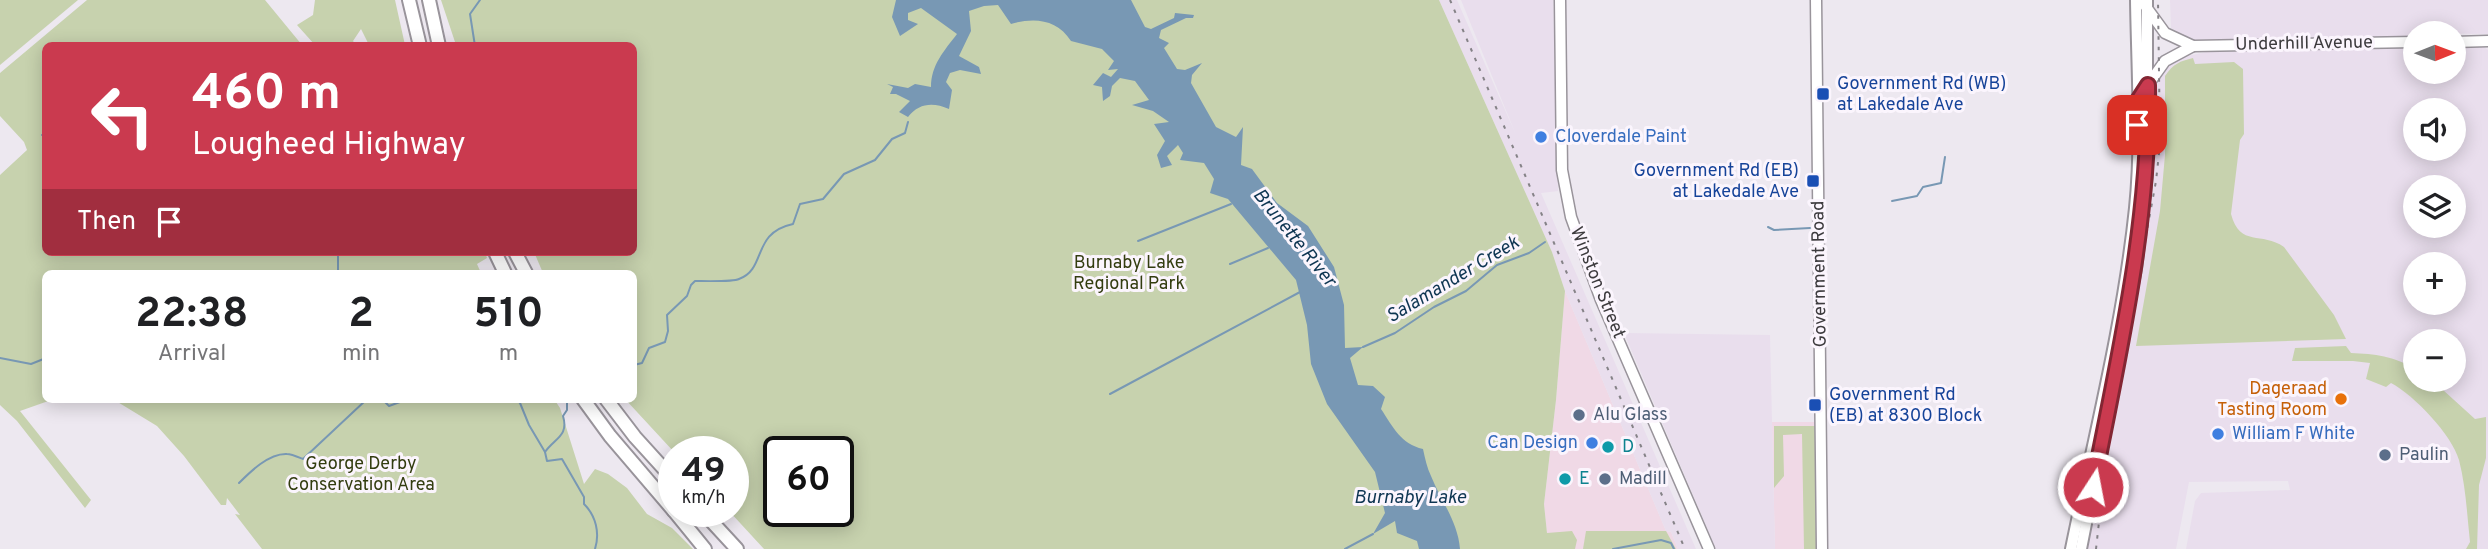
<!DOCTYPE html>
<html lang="en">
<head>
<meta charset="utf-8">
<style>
	:root { --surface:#fff; --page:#f6f6f6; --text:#202124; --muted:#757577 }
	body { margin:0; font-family:Overpass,sans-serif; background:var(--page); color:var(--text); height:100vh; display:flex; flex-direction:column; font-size:26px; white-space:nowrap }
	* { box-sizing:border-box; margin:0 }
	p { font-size:23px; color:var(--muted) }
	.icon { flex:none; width:38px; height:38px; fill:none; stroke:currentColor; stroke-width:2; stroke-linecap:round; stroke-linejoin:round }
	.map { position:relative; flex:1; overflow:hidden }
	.details { position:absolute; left:42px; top:270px; width:595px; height:133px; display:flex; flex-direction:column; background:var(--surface); border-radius:10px; box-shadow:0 4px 18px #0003 }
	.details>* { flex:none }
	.hud { position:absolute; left:42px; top:42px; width:595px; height:214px; border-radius:10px; box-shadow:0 4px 18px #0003; background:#ca3a4f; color:#fff; overflow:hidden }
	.needle { width:46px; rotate:89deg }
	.tools { position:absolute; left:2403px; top:21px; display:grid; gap:14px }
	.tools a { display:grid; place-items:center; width:63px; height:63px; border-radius:50%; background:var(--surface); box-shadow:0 4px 18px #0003; font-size:35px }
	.speed { position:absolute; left:658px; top:436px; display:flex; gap:14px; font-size:35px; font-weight:700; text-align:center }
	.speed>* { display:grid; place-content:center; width:91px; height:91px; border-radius:50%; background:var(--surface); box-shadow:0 4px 18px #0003; line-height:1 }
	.speed small { font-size:18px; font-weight:400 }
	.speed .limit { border:4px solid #111; border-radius:10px; background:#fff; color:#111 }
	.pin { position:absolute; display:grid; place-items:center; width:60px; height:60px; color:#fff; margin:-30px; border-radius:14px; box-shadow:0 4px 10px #0006 }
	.me { position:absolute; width:77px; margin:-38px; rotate:11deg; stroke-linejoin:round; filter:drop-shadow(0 0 5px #0008) }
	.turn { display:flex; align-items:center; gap:24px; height:147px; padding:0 35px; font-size:32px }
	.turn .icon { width:91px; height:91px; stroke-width:2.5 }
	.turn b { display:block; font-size:49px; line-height:60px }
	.then { display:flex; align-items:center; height:66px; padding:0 35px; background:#0003; gap:14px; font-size:26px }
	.eta { display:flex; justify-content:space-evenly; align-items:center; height:119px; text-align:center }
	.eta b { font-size:42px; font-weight:700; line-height:49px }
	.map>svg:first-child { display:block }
	.commercial { fill:#f0d9e6 }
	.built { fill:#e9deed; fill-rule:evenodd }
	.green { fill:#c7d2ae; fill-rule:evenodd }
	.water { fill:#7898b4 }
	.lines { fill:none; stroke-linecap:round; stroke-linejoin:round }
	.stream { stroke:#7898b4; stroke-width:2 }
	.secondary-casing { stroke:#99949b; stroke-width:13 }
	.primary-casing { stroke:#99949b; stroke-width:14 }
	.highway-casing { stroke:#99949b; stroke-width:16 }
	.secondary { stroke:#fff; stroke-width:10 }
	.primary { stroke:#fff; stroke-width:10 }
	.highway { stroke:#fff; stroke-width:12 }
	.rail { stroke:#858287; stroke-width:2; stroke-dasharray:3.5 7; stroke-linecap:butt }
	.route-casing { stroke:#832633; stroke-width:18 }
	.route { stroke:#ca3a4f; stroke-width:12 }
	.transit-dot { fill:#1a4fb4; stroke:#fbf5fd; stroke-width:2.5 }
	.shop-dot { fill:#3f7fe0; stroke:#fbf5fd; stroke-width:2.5 }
	.food-dot { fill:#e8710a; stroke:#fbf5fd; stroke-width:2.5 }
	.service-dot { fill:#5c6f8a; stroke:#fbf5fd; stroke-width:2.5 }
	.culture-dot { fill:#0f9aa8; stroke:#fbf5fd; stroke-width:2.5 }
	.labels { text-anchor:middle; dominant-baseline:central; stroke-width:6; stroke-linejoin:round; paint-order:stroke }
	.street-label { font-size:18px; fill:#3d3b3e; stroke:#fbf5fd }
	.transit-label { font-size:18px; fill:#164399; stroke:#fbf5fd; text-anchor:start }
	.shop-label { font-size:18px; fill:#366cbe; stroke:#fbf5fd; text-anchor:start }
	.park-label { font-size:18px; fill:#333d10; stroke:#fbf5fd }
	.food-label { font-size:18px; fill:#c56008; stroke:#fbf5fd; text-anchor:end }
	.service-label { font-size:18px; fill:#4e5e75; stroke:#fbf5fd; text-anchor:start }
	.culture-label { font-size:18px; fill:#0d838f; stroke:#fbf5fd; text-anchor:start }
	.water-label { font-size:19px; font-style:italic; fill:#0e3552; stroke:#fbf5fd }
</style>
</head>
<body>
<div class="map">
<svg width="2488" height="549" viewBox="0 0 2488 549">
	<rect width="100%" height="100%" fill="#ede8f0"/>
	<g class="commercial">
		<polygon points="1565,291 1666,531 1671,532 1678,549 1552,549 1547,533 1544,504 1556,400"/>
		<polygon points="1772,422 1818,422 1819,549 1775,549"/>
	</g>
	<g class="built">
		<polygon points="1439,0 1457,0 1516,135 1461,0 1553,0 1558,191 1541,193 1696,549 1678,549 1671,532 1666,531 1565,291 1552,252"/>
		<polygon points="2170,0 2488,0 2488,34 2415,33 2415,36 2190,41 2171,28"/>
		<path d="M 2454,47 L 2484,47 L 2488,50 L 2488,549 L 2186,549 L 2195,501 L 2201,493 L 2290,490 L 2288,481 L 2189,482 L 2176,549 L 2086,549 L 2149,226 L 2158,78 L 2168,65 L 2178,58 L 2211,51 L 2415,48 L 2415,72 L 2454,72 ZM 2415,110 L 2454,110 L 2454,149 L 2415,149 ZM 2415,187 L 2454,187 L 2454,226 L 2415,226 ZM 2415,264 L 2454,264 L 2454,303 L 2415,303 ZM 2415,341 L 2454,341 L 2454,380 L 2415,380 Z"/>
		<polygon points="1624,333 1770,335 1775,549 1716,549"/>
	</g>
	<g class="green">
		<polygon points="0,0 78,0 0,65"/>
		<polygon points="87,0 265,0 302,45 46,46 46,252 485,252 487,258 477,264 481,273 46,273 46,399 54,399 20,411 91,500 85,508 17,421 0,405 0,175 27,150 24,142 0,116 0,73"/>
		<polygon points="315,0 395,0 405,45 369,45 361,29 353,41 356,45 315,45 297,25 313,15"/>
		<path d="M 441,0 L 1439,0 L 1552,252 L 1565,291 L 1556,400 L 1544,504 L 1547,533 L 1572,531 L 1577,540 L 1575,549 L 764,549 L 729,511 L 733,511 L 733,452 L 674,452 L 625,399 L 634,399 L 634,273 L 543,273 L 534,252 L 634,252 L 634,46 L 456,45 ZM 779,452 L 838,452 L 838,511 L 779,511 Z"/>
		<path d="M 2193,58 L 2195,64 L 2234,62 L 2243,69 L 2244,134 L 2240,140 L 2231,214 C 2240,248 2262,231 2284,247 L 2334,315 L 2346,339 L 2136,346 L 2160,211 L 2165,155 L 2165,76 C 2173,64 2180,61 2193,58 Z"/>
		<path d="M 2346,346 L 2351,353 C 2375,354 2394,356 2415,369 L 2415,380 L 2432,380 L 2475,419 L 2486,417 L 2486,458 L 2479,485 L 2477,549 L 2466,549 L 2470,542 C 2467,515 2466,487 2459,460 C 2452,435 2414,395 2391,383 L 2386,387 L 2366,379 L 2370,363 L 2353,361 L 2292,361 L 2295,348 Z"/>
		<polygon points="108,399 554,399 560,408 584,484 595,469 608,474 627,488 647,514 672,528 693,549 262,549 235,514 240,515 227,498 226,505 221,505 184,456 157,426 116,401"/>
		<polygon points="1774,426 1815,426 1816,549 1804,549 1802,434 1783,435 1784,476 1774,488"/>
		<polygon points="1586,531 1666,531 1676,549 1583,549"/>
	</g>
	<path class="water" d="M 896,0 L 1131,0 L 1145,27 L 1151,29 L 1174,18 L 1175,13 L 1194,15 L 1193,18 L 1186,18 L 1161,30 L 1159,38 L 1169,43 L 1164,48 L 1177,69 L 1185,70 L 1202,63 L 1192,75 L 1191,83 L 1216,127 L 1236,137 L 1243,127 L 1241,165 L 1252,169 L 1277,203 L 1308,226 L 1334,267 L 1344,305 L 1345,348 L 1363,347 L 1350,358 L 1358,385 L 1373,386 L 1385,397 L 1381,409 C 1393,427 1401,444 1423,449 C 1425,458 1427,468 1431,476 C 1441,501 1458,522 1460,549 L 1419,549 L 1417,541 L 1397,533 L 1395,521 L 1373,534 L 1385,513 L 1375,472 L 1327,404 L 1311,364 L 1307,325 L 1296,280 L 1228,199 L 1210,193 L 1214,179 L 1204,163 L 1180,160 L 1183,153 L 1178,145 L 1167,156 L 1172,165 L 1161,168 L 1157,155 L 1165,141 L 1154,124 L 1169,122 L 1153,111 L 1132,105 L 1149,100 L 1135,81 L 1120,78 L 1112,86 L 1110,96 L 1103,101 L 1102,87 L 1093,85 L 1103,73 L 1111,77 L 1118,69 L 1108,70 L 1114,61 L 1102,49 L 1071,41 C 1057,19 1034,17 1011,24 L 998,5 L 984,6 L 969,11 L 971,31 L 959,56 L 979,67 L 981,74 L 960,70 L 950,73 L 946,82 L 952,90 L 949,109 C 933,102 919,103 908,117 L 899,112 L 910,101 L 896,94 L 890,94 L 893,87 L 887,84 L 908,88 L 915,84 L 931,87 C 931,65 944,51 957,34 L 921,8 L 908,13 L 908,20 L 918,24 L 900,36 L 892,17 Z"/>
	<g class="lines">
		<g class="stream">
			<polyline points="475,46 470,14 480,0"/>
			<polyline points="42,135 46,134"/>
			<polyline points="1892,201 1917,196 1923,187 1941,183 1945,157"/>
			<polyline points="1768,227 1774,230 1810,228"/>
			<polyline points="1138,241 1231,204"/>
			<polyline points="224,252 234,254 251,252"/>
			<polyline points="338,254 338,273"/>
			<polyline points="1230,264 1268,248"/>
			<polyline points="1363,347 1395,333 1434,307 1466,291 1497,265 1529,253 1545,242"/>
			<polyline points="0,358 31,364 46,358"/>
			<path d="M 634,365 L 642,363 L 649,348 L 665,342 L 668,331 L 667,315 L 687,296 L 691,285 L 695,281 C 704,281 733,282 739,279 C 767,269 751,233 793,224 L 800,204 L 823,199 L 844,174 L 875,160 L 892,139 L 905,133 L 908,122"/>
			<polyline points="1110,394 1300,292"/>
			<polyline points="382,399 389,406 408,399"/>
			<polyline points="516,399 520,403 529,425 545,452"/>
			<path d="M 567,402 L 567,410 L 563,416 C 569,436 555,438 545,452 L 547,461 L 562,459 L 584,497 L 584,504 C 596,516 600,533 595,549"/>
			<path d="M 239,483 C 250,472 269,453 287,454 C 291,454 298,457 303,459 L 366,400 L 373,399"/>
			<polyline points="1345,549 1373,534"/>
			<polyline points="1613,549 1661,540 1671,543 1674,549"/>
		</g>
		<defs>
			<g id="secondary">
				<polyline points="1560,0 1562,170 1571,217 1601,300 1709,549"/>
				<polyline points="1816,0 1822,549"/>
				<polyline points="2141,0 2165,33 2193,46 2415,42"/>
				<polyline points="2454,42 2488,41"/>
				<polyline points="2145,89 2165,61 2193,46"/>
			</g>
			<g id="primary">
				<path d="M 2071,549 C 2094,436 2123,323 2135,208 C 2142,140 2137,69 2136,0"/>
				<polyline points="2081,549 2136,269 2147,175 2147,0"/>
			</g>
			<g id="highway">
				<polyline points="409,0 420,46"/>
				<polyline points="429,0 439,46"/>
				<polyline points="495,252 505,273"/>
				<polyline points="515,252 526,273"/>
				<polyline points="583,399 610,436 674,511"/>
				<polyline points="606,399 635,437 674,480"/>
				<polyline points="674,511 705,549"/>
				<polyline points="702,511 737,549"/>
			</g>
		</defs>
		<use href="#secondary" class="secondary-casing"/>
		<use href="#primary" class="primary-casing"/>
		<use href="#highway" class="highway-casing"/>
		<use href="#secondary" class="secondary"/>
		<use href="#primary" class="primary"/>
		<use href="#highway" class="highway"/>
		<g class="rail">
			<polyline points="1450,0 1685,549"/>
			<polyline points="2096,549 2107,450 2156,181 2160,144 2158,0"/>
		</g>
	</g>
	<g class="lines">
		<defs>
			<path id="route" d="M 2093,487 C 2119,353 2150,222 2148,85 L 2137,102 L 2137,125"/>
		</defs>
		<use href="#route" class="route-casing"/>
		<use href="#route" class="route"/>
	</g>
	<g class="transit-dot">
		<rect x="1816" y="87" width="14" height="14" rx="3.5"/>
		<rect x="1806" y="174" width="14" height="14" rx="3.5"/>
		<rect x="1808" y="398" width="14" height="14" rx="3.5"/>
	</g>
	<g class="shop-dot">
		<circle cx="1541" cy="137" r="7"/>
		<circle cx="2218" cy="434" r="7"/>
		<circle cx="1592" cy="443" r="7"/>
	</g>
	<circle class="food-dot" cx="2341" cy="399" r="7"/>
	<g class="service-dot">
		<circle cx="1579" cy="415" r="7"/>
		<circle cx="2385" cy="455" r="7"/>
		<circle cx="1605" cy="479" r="7"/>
	</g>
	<g class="culture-dot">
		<circle cx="1608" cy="447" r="7"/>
		<circle cx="1565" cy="479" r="7"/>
	</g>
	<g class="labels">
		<g class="street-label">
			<text transform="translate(2304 44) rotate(-1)">Underhill Avenue</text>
			<text transform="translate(1820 274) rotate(-91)">Government Road</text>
			<text transform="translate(1597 283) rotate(68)">Winston Street</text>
		</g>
		<g class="transit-label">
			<text x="1837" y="84">Government Rd (WB)<tspan x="1837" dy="21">at Lakedale Ave</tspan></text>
			<text x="1799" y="171" text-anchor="end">Government Rd (EB)<tspan x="1799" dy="21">at Lakedale Ave</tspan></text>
			<text x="1829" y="395">Government Rd<tspan x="1829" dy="21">(EB) at 8300 Block</tspan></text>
		</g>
		<g class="shop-label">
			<text x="1555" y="137">Cloverdale Paint</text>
			<text x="2232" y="434">William F White</text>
			<text x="1578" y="443" text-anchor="end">Can Design</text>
		</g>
		<g class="park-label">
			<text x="1129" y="263">Burnaby Lake<tspan x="1129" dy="21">Regional Park</tspan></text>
			<text x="361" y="464">George Derby<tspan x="361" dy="21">Conservation Area</tspan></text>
		</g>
		<g class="food-label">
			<text x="2327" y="389">Dageraad<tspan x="2327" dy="21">Tasting Room</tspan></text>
		</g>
		<g class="service-label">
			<text x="1593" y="415">Alu Glass</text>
			<text x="2399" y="455">Paulin</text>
			<text x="1619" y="479">Madill</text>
		</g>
		<g class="culture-label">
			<text x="1622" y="447">D</text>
			<text x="1579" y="479">E</text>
		</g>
		<g class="water-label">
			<text transform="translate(1294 238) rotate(51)">Brunette River</text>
			<text transform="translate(1453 280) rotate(-31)">Salamander Creek</text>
			<text x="1410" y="498">Burnaby Lake</text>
		</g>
	</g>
</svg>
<div class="tools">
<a><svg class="needle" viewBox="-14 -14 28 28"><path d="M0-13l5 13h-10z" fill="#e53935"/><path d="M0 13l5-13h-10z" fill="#757577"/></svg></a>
<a><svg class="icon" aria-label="sound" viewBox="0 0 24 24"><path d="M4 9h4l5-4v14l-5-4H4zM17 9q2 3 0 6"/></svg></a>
<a><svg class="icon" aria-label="layers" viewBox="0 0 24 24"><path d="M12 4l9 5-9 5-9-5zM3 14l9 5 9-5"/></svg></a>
<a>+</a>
<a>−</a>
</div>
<div class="speed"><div>49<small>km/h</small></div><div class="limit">60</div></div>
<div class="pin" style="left:2137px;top:125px;background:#d93025"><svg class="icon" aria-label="arrive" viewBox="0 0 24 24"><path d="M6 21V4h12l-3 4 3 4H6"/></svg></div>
<svg class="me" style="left:2093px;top:487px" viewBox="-20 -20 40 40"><circle r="17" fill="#ca3a4f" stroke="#fff" stroke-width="3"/><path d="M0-11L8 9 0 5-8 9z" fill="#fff"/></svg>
<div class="hud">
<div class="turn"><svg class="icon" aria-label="left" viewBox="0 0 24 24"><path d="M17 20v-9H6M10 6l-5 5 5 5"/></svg><div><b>460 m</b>Lougheed Highway</div></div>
<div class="then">Then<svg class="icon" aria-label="arrive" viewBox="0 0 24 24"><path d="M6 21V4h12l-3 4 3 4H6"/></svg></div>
</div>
<section class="details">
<div class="eta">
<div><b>22:38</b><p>Arrival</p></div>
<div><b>2</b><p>min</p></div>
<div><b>510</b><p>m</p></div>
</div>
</section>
</div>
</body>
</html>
